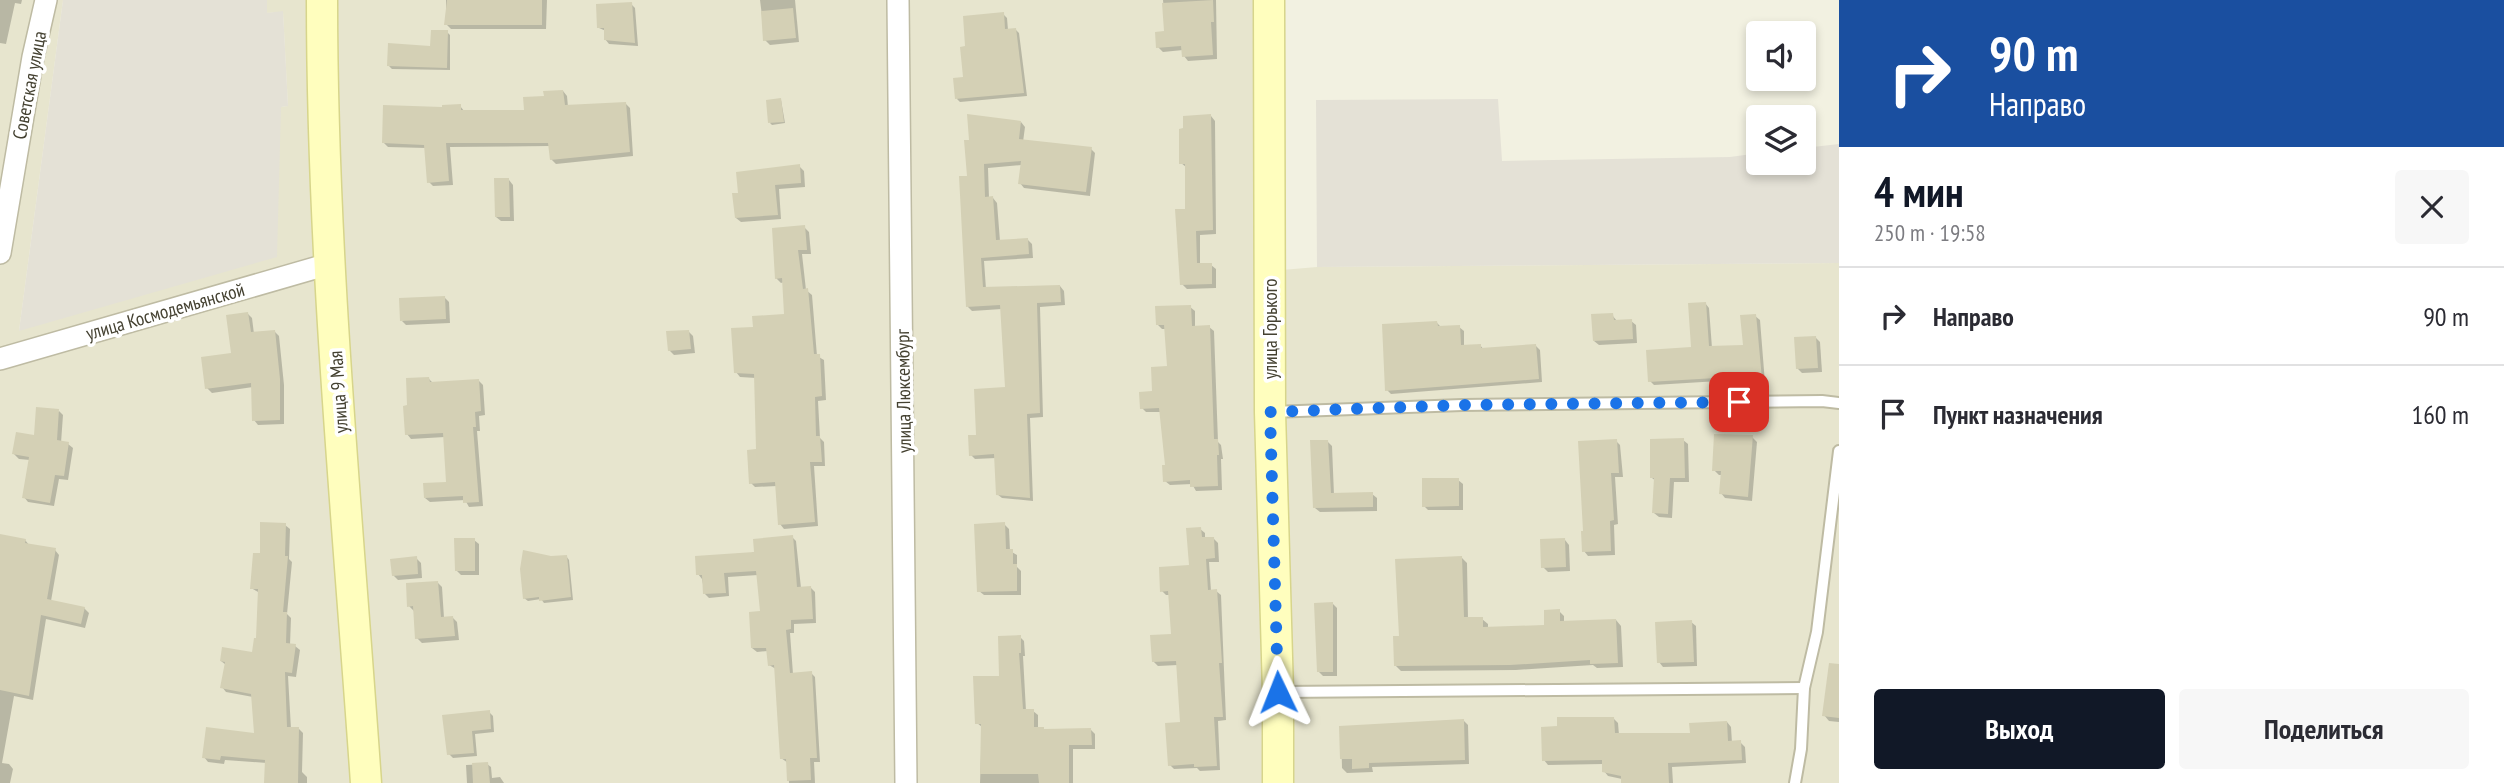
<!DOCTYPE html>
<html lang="ru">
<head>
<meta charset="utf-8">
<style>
	:root { --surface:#fff; --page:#f7f7f7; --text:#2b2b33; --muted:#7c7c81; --line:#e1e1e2; --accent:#111827 }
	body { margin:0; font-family:"PT Sans Narrow",sans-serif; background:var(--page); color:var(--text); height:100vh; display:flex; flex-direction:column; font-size:26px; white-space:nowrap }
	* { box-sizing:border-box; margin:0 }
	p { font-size:23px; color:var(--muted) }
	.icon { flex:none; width:38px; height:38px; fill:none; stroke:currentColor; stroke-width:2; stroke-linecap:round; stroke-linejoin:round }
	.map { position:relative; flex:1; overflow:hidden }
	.sheet { display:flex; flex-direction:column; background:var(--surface); width:665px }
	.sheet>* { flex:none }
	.top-card { background:#1a4fa0; color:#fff; overflow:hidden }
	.tools { position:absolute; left:1746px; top:21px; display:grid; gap:14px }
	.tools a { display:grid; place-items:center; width:70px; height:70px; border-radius:7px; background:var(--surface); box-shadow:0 4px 10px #0003; font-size:35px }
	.pin { position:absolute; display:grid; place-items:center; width:60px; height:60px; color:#fff; margin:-30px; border-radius:14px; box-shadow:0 4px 10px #0006 }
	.me { position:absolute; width:77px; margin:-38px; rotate:358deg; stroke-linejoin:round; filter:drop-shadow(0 0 5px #0008) }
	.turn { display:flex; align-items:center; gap:24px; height:147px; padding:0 35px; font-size:32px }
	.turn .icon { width:91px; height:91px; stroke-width:2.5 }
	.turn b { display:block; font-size:49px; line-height:60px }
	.round { display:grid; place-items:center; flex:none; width:74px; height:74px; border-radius:7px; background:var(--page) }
	.headline { display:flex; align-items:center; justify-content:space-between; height:119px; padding:0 35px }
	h1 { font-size:42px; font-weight:700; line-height:52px; color:var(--accent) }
	.primary-button { display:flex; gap:14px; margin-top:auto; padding:14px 35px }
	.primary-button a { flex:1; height:80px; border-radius:7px; background:var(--accent); color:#fff; font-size:28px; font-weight:700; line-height:80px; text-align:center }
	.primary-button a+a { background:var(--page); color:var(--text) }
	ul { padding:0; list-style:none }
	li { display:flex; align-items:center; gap:21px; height:98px; padding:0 35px; border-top:2px solid var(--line) }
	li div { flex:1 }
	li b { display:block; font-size:26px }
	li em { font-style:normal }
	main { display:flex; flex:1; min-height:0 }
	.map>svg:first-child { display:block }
	.residential { fill:#e7e5ce }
	.industrial { fill:#e4e1d6 }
	.shadow { fill:#0003 }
	.building { fill:#d4d0b5 }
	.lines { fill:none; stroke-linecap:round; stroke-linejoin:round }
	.lane-casing { stroke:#bebba3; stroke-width:14 }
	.street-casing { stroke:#bebba3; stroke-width:24 }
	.secondary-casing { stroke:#d7d58b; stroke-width:33 }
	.lane { stroke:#fff; stroke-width:10 }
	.street { stroke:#fff; stroke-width:21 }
	.secondary { stroke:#fffebe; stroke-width:30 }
	.route { stroke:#1a73e8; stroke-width:12; stroke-dasharray:0 21.6 }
	.labels { text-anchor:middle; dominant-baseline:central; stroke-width:7; stroke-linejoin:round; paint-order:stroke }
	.street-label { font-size:19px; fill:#444131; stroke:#fff }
</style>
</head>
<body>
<main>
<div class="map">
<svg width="1839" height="783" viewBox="0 0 1839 783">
	<rect width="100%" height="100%" fill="#f2f1e1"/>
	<polygon class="residential" points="0,0 63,0 19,331 281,107 288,106 283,12 266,13 267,0 1269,0 1270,271 1317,267 1839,263 1839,783 0,783"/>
	<g class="industrial">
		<polygon points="63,0 267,0 267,13 283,11 288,106 281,107 277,257 19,331"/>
		<polygon points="1498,99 1502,161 1730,157 1759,153 1759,163 1804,163 1804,148 1839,144 1839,263 1317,267 1316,100"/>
	</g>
	<g class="shadow">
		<polygon points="0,0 22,0 21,4 15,3 6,44 0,43"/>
		<polygon points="446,0 547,0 546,29 451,29 446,24"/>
		<polygon points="760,0 795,0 799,42 770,45 765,40"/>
		<polygon points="1163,0 1216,0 1217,59 1188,61 1184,56 1183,50 1163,52 1158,47 1166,33"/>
		<polygon points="631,4 635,8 638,46 609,44 605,39 606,31 599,28"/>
		<polygon points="1003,14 1007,18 1008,30 1015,29 1019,33 1027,96 960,102 957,99 965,79"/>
		<polygon points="447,32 450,35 450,70 392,69 389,66 432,48"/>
		<polygon points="563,91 567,96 568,107 625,103 630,108 633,156 556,164 551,159 550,146 450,147 453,185 433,186 429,182 426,148 388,147 383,142 444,109 460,106 465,112 526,112 546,97"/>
		<polygon points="781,100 785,123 772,125 770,123"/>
		<polygon points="1211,116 1215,121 1216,234 1200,235 1200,265 1211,265 1216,269 1216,288 1187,289 1182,284 1187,211 1186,167 1181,163"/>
		<polygon points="1021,122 1025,127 1023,142 1091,149 1095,153 1090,196 1024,188 1020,183 1022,165 988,168 989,198 993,198 997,203 1000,241 1027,239 1032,244 1033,258 984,261 986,289 1060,286 1064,291 1065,305 1040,307 1043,417 1030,418 1033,501 1002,498 997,494 996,458 975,459 971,455 978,436 1007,389 1002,309 972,311 968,307 969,178"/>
		<polygon points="799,166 804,171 805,187 779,189 781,219 741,222 736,218 734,195"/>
		<polygon points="509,180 513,185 514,221 501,221 496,217"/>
		<polygon points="804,227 809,232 811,254 802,254 806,290 812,295 817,356 824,360 826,400 818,401 820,438 824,442 825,466 814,466 818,526 784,529 780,524 777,486 755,487 751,483 758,451 756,378 740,377 736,372 755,329 786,315 784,282 781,283 776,278"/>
		<polygon points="444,297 449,302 450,323 406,325 402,321"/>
		<polygon points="1705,303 1709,308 1712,348 1745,346 1755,316 1760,320 1765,383 1722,385 1719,381 1654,385 1650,381 1693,349"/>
		<polygon points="1190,307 1195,311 1195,328 1209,327 1214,331 1218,442 1221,445 1223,459 1221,459 1222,490 1196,491 1192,484 1170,485 1165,481 1167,467 1161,412 1146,412 1142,408 1154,393 1169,368 1166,329 1162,329 1158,325"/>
		<polygon points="248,314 252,318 254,334 275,332 279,336 284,385 284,424 258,425 254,420 253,387 212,393 207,388 233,355"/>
		<polygon points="1612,315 1617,321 1631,321 1636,325 1637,343 1599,345 1594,341"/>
		<polygon points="1437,323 1441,327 1459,327 1464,331 1464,347 1480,345 1484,350 1535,345 1540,350 1542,382 1391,394 1387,390"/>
		<polygon points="689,332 693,336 695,353 674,355 669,350"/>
		<polygon points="1816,338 1820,342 1822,372 1802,373 1797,368"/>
		<polygon points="429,379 434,384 479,381 483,385 485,415 479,416 480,431 477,431 483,506 469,507 465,500 430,502 425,498 448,483 445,437 411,439 407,434 409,407"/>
		<polygon points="59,411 63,415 61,443 68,444 73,448 68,480 59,479 54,506 28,502 24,497 30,460 19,459 14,454 36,437"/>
		<polygon points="1752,437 1757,442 1752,501 1725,498 1721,493 1723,475 1719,475 1714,470"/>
		<polygon points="1683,440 1688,444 1689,482 1674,482 1672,518 1659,517 1654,513 1656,481 1652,478"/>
		<polygon points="1327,441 1332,446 1334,495 1372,494 1377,498 1377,511 1320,512 1315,508"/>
		<polygon points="1616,441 1620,445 1623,477 1615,477 1618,524 1614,525 1615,555 1588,556 1584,551"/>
		<polygon points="1458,480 1463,484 1463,510 1428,510 1424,506"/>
		<polygon points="1004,524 1009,529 1010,551 1017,555 1017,567 1021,571 1021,595 984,595 979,591"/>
		<polygon points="285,525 290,529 289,559 292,562 287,614 291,618 290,645 295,646 300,650 296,677 288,676 291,729 299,729 303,733 302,772 307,777 307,783 266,783 267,763 225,760 224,764 208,762 204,757 256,735 253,697 226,692 222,687 226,665 221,661 253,654 258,640 260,593 251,588 261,555"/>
		<polygon points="1200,529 1205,533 1205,539 1214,539 1218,543 1219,562 1209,562 1211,591 1216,591 1221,595 1226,720 1218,721 1220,770 1200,771 1197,768 1174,769 1170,765 1181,723 1178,665 1158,666 1153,661 1173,635 1170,595 1166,595 1162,591 1190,566"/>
		<polygon points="792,537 796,541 801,588 811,588 815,592 816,623 794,624 794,633 790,633 793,674 811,673 815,677 820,762 814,762 815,783 789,783 788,763 781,758 776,669 769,665 768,651 757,652 752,648 761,613 758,575 728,577 729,596 709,598 705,594 702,579 698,574"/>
		<polygon points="25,540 30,546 55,550 59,555 51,601 84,608 89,613 85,628 46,619 33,700 14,696 2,763 9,764 13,769 10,783 0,783 0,548"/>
		<polygon points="474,540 479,544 479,575 461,575 456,570"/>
		<polygon points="1565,540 1569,545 1570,571 1548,572 1543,567"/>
		<polygon points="566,556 569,560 573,600 544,603 541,599 528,601 524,598 551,558"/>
		<polygon points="416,558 421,563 422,578 398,580 393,575"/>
		<polygon points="1462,558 1467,563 1468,619 1482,619 1488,624 1488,629 1546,627 1559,611 1564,616 1564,623 1616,620 1621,626 1623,667 1597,668 1593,665 1516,670 1401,671 1395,665 1401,638"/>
		<polygon points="438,583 442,587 444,618 453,618 457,622 459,640 422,643 417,638 414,611 409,606"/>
		<polygon points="1332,603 1337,608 1337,676 1323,676 1319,672"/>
		<polygon points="1691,622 1696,626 1697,666 1663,667 1659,662"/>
		<polygon points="1020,637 1024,641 1025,656 1023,656 1026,711 1033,711 1038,715 1038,728 1046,731 1091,730 1095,734 1095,749 1073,749 1073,783 980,783 982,727 977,723"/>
		<polygon points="1839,692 1839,722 1829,721 1824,715"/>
		<polygon points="489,712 493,716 494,732 475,734 477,756 453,758 449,754"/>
		<polygon points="1614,719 1618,723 1619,735 1691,734 1727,722 1731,727 1732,743 1740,742 1745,747 1746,763 1672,767 1673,783 1623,783 1622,779 1608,776 1604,771 1603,764 1548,765 1544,760"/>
		<polygon points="1464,721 1468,725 1469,764 1372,767 1373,772 1347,773 1342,768 1341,727"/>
		<polygon points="487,764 491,767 492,778 500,777 504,783 467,783 466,765"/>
	</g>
	<g class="building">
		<polygon points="447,0 542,0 542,25 444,25"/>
		<polygon points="1213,0 1214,22 1211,22 1213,55 1182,57 1181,46 1156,48 1155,32 1164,31 1162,3"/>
		<polygon points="632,2 635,43 604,40 604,28 597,28 596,4"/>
		<polygon points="793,8 796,38 763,41 761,11"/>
		<polygon points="1004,12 1005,29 1016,28 1024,93 955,99 953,78 963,77 960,47 965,46 963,16"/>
		<polygon points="431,30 448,30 447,68 387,66 388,43 430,46"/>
		<polygon points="563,90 565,105 626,102 630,152 550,160 548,143 446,143 449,181 427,183 424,145 382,143 383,105 442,107 442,105 461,104 461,110 524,110 523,97 544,96 543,91"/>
		<polygon points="781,98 784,122 768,123 766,100"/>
		<polygon points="967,114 1021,121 1019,139 1092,147 1086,192 1018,184 1021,161 984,164 985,197 993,196 996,240 1028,238 1029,254 981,258 983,287 1060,285 1061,302 1037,303 1040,413 1027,414 1030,498 996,495 994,454 969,456 968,435 976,435 974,389 1005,387 1000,305 966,307 959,176 967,176 964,140 969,140"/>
		<polygon points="1211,114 1213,230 1196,231 1197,263 1212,263 1212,284 1180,285 1175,209 1185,209 1185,164 1179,164 1179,129 1183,128 1183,116"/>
		<polygon points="800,164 801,183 775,185 778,215 735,218 732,193 738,193 736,172"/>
		<polygon points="494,178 509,178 510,217 495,217"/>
		<polygon points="805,225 807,250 798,250 803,289 808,288 814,354 820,354 822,396 815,397 816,436 820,436 822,462 810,462 815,522 778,525 775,482 749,484 747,450 756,449 754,374 734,373 731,328 753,327 752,316 784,314 782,278 775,279 772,228"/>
		<polygon points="445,296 446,319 400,321 399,298"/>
		<polygon points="1706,302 1709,346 1743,345 1740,315 1756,314 1762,379 1716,381 1716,378 1648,382 1646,350 1691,347 1688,303"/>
		<polygon points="1191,305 1192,326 1210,325 1214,439 1218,439 1219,455 1217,455 1218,486 1190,487 1190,480 1163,482 1162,465 1165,465 1159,408 1140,409 1139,392 1152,391 1151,367 1167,366 1164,325 1156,325 1155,306"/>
		<polygon points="248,312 251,332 275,330 280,379 280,420 252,421 251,383 205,389 201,357 231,353 226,315"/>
		<polygon points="1613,313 1614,320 1632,319 1633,339 1593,341 1591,314"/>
		<polygon points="1437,321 1438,326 1460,325 1461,345 1481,344 1481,348 1536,344 1539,379 1385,391 1382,324"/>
		<polygon points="689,330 691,349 668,351 666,331"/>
		<polygon points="1816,336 1818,368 1796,369 1794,337"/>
		<polygon points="429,377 430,382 479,379 481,411 475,412 476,427 473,427 479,502 463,503 463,496 424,498 423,483 446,482 443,433 405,435 403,406 407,405 406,378"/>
		<polygon points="36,407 59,409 57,440 69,442 64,476 55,475 50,503 22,498 29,457 12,454 16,432 34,435"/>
		<polygon points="1714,434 1753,435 1748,497 1719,494 1721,471 1712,471"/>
		<polygon points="1684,438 1685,478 1670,478 1668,514 1652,513 1654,478 1650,478 1650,439"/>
		<polygon points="1617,439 1619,473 1611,473 1614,520 1610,521 1611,551 1582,552 1581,531 1583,531 1578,441"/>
		<polygon points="1310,440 1328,440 1331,493 1373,492 1373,507 1313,508"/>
		<polygon points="1422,478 1459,478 1459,506 1422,507"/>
		<polygon points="260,522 286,523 285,556 288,556 283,612 287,612 286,643 296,644 292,673 285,672 287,727 299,727 298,783 264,783 265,760 221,756 220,760 202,758 206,727 254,733 251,694 220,688 225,662 220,661 222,647 252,652 254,638 256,638 258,589 250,589 253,553 260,553"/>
		<polygon points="1005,522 1006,549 1013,549 1013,564 1017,564 1017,591 977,592 974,524"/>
		<polygon points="1201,527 1202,537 1214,537 1215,558 1206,559 1208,590 1217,589 1222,663 1219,663 1223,717 1214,717 1217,766 1194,767 1194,764 1168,766 1165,723 1180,722 1176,661 1152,662 1150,635 1171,634 1168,591 1160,592 1159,567 1189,565 1186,528"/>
		<polygon points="0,534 26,539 25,543 56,548 47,599 85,607 81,624 41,615 29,696 0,690"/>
		<polygon points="793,535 797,587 811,586 813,619 791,620 791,629 786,630 790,673 812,671 817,758 810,758 811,780 787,781 786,759 780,759 774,665 768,666 766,648 751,648 749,612 760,611 756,571 724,573 726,593 703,594 702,575 696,575 695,556 754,552 753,539"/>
		<polygon points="454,538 475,538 475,571 455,571"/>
		<polygon points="1565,538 1566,567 1541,568 1540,539"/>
		<polygon points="523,550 551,556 567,555 571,597 539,601 539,597 523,599 520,569"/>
		<polygon points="417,556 418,574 392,576 390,559"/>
		<polygon points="1462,556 1464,617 1483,617 1483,627 1544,625 1544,610 1560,609 1560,621 1616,619 1618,663 1590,664 1590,660 1510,665 1394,666 1393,636 1399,636 1395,559"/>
		<polygon points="438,581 441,617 453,616 455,636 415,639 413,606 407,607 406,583"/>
		<polygon points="1333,602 1333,672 1317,672 1314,603"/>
		<polygon points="1692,620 1694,662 1657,663 1655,622"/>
		<polygon points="1021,635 1021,653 1019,653 1023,709 1034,709 1034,727 1044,727 1044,729 1091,728 1092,745 1069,745 1069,783 1039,783 1038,774 980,774 981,724 975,724 973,676 999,676 998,636"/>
		<polygon points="1829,663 1839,664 1839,718 1822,716"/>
		<polygon points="490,710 491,729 472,731 474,753 447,755 442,715"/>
		<polygon points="1557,717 1614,717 1615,733 1690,733 1689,723 1727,721 1728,741 1741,740 1742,760 1668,763 1669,783 1621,783 1621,776 1602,772 1602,760 1542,761 1541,727 1557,726"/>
		<polygon points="1464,719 1465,760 1369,763 1369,768 1352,769 1352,759 1340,759 1339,726"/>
		<polygon points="488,762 490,783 473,783 472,763"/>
	</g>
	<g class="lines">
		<defs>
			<g id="lane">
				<polyline points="1272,412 1462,405 1822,401 1839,403"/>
				<polyline points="1279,692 1804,688"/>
				<polyline points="1795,783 1801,749 1804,688 1817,632 1839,451"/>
			</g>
			<g id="street">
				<polyline points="898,0 906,783"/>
				<polyline points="0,253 33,57 46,0"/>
				<polyline points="0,359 329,264"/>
			</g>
			<g id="secondary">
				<path d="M 322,0 C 322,261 348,522 366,783"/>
				<polyline points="1269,0 1270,412 1278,692 1278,783"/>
			</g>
		</defs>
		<use href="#lane" class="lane-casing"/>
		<use href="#street" class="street-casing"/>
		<use href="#secondary" class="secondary-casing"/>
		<use href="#lane" class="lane"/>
		<use href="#street" class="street"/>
		<use href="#secondary" class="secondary"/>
	</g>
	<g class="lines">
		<polyline class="route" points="1278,692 1270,412 1462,405 1739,402"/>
	</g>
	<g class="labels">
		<g class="street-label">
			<text transform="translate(29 85) rotate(-79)">Советская улица</text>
			<text transform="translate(165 311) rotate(-16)">улица Космодемьянской</text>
			<text transform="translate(1270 329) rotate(-90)">улица Горького</text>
			<text transform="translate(903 391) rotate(-91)">улица Люксембург</text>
			<text transform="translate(338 392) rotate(-94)">улица 9 Мая</text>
		</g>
	</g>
</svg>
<div class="tools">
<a><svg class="icon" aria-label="sound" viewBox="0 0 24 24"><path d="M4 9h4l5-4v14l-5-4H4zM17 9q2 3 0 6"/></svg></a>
<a><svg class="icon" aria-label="layers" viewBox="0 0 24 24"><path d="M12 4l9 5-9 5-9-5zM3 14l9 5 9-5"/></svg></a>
</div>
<div class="pin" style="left:1739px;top:402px;background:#d93025"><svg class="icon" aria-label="arrive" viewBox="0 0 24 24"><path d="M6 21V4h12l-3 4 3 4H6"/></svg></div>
<svg class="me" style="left:1278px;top:692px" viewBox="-20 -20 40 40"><path d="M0-17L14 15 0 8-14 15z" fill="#1a73e8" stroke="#fff" stroke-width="4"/></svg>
</div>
<section class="sheet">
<div class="top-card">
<div class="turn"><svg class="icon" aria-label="right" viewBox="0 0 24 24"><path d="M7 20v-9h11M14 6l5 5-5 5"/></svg><div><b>90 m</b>Направо</div></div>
</div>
<div class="headline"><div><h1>4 мин</h1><p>250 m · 19:58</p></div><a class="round"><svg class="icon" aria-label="close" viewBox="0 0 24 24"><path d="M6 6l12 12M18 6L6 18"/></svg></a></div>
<ul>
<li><svg class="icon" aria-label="right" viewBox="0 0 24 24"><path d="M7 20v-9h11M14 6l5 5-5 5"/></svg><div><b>Направо</b></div><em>90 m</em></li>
<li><svg class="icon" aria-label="arrive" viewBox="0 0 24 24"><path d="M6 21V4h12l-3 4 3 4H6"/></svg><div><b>Пункт назначения</b></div><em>160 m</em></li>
</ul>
<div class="primary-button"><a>Выход</a><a>Поделиться</a></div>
</section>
</main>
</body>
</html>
